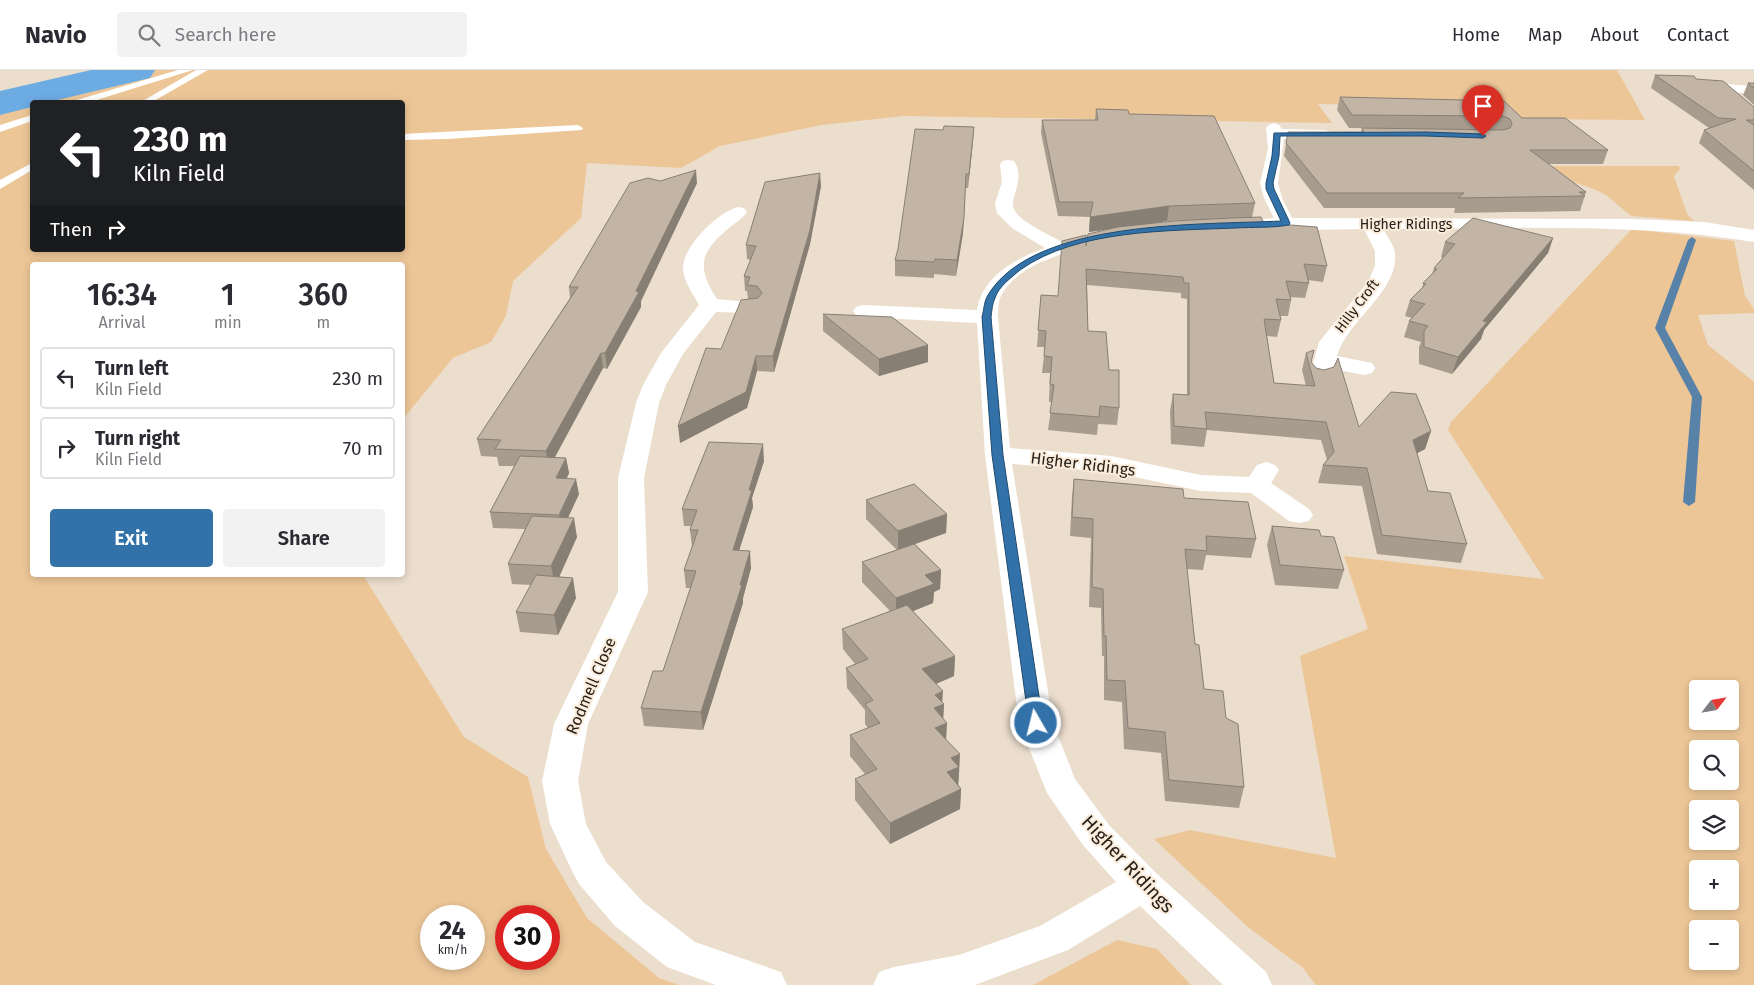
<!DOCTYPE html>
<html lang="en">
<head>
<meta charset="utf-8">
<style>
	:root { --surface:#fff; --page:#f2f2f3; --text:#2b2b33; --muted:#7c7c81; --line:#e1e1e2; --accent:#3272a9 }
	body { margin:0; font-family:"Fira Sans",sans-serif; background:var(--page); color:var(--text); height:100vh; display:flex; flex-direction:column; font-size:19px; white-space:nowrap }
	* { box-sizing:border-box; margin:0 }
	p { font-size:16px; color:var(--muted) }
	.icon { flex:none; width:28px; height:28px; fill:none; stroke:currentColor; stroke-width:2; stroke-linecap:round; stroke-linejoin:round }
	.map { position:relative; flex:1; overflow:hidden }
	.panel { position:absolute; left:30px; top:192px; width:375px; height:315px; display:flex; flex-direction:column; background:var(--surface); border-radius:5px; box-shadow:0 2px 8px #0003 }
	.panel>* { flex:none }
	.banner { position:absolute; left:30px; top:30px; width:375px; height:152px; border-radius:5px; box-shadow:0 2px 8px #0003; background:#202124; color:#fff; overflow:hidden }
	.needle { width:32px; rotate:59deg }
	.controls { position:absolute; left:1689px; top:610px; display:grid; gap:10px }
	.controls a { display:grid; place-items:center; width:50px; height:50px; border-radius:5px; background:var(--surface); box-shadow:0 2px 8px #0003; font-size:25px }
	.speed { position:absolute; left:420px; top:835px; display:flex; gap:10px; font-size:25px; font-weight:700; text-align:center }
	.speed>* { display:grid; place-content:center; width:65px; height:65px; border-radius:50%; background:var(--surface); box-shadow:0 2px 8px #0003; line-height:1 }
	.speed small { font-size:12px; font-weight:400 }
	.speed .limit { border:8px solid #d22; background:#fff; color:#111 }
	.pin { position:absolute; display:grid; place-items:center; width:42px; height:42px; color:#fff; margin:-51px -21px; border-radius:50% 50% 50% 0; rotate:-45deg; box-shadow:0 0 5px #0007 }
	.pin .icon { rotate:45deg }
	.me { position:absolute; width:55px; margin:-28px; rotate:352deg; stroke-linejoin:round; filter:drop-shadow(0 0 4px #0008) }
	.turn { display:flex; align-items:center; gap:18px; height:105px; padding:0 20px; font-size:22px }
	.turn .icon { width:65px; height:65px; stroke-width:2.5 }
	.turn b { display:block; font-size:35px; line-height:42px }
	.then { display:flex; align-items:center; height:48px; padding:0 20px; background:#0003; gap:10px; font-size:19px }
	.eta { display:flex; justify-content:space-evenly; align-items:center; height:85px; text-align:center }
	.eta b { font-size:30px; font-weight:600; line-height:35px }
	.action { display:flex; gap:10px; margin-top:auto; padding:10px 20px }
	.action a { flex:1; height:58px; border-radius:5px; background:var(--accent); color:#fff; font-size:20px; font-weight:600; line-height:58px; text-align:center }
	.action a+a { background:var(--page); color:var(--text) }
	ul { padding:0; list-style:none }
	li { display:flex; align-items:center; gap:15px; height:62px; margin:0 10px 8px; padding:0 10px; border:2px solid var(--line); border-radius:5px }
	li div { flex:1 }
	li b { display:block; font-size:19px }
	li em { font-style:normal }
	header { display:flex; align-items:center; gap:30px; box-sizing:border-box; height:70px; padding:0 25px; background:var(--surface); border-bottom:1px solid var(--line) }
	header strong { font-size:24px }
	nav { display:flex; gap:28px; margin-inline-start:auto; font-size:18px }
	.search { width:350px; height:45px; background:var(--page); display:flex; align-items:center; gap:12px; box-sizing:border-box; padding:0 18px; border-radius:5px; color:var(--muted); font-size:19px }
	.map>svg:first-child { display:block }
	.green { fill:#ecc697; fill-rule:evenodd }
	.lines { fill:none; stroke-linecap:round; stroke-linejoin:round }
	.stream { fill:#5882a7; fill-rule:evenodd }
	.river { fill:#6dabe3; fill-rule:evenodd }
	.service { fill:#fff; fill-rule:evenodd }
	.minor { fill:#fff; fill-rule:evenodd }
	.wall { fill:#a89c8e }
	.shaded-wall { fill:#887f74 }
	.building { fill:#c3b5a5; stroke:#887f74 }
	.route { fill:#3272a9; stroke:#204a6e }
	.labels { text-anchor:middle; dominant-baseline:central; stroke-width:4; stroke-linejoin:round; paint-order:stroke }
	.far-street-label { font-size:14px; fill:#26211b; stroke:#faebda }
	.street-label { font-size:16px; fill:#26211b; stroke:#faebda }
	.near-street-label { font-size:19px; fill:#26211b; stroke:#faebda }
</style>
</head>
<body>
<header>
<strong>Navio</strong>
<div class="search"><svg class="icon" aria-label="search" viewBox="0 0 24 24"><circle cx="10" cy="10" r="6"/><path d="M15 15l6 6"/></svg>Search here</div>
<nav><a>Home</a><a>Map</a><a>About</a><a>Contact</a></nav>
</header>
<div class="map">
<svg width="1754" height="915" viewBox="0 0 1754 915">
	<rect width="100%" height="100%" fill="#ecdecd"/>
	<g class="green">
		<path d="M 152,0 L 1617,0 L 1645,50 L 1515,49 L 1499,37 L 1318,34 L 1332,53 L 903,46 L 822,55 L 720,76 L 681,98 L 587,93 L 581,148 L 513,211 L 506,246 L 491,272 L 453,288 L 403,349 L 402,195 L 32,195 L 32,505 L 363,505 L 464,667 L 528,707 L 546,779 L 587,848 L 659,908 L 679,915 L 0,915 L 0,36 ZM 32,32 L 402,32 L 402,180 L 32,180 ZM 431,846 L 474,846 L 474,889 L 431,889 ZM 506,846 L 549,846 L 549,889 L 506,889 Z"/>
		<polygon points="1529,96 1679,96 1680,99 1674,106 1687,144 1694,151 1631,146 1606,125 1596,120"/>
		<path d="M 1632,159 L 1734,171 L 1745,226 L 1754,239 L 1754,243 L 1698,245 L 1708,275 L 1754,312 L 1754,915 L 1316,915 L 1302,897 L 1249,858 L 1154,769 L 1190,760 L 1336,788 L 1300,586 L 1368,559 L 1344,486 L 1544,509 L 1448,360 L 1451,352 ZM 1698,619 L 1730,619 L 1730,651 L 1698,651 ZM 1698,679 L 1730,679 L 1730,711 L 1698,711 ZM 1698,739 L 1730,739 L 1730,771 L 1698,771 ZM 1698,799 L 1730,799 L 1730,831 L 1698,831 ZM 1698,859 L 1730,859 L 1730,891 L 1698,891 Z"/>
		<polygon points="1117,870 1157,879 1191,915 1033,915"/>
	</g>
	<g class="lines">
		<polygon class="stream" points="1692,167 1696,170 1665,258 1702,327 1695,432 1689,436 1683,432 1692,327 1655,258 1688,170"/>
		<polygon class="river" points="91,0 155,0 150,8 49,32 32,32 32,37 0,45 0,21"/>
		<g class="service">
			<polygon points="178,0 193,0 90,32 76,32 77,30"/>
			<polygon points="196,0 208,0 152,32 141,32"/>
			<polygon points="32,45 32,51 0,62 0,55"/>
			<polygon points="578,55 583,58 582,60 448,69 402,70 402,64"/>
			<polygon points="32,93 32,100 0,119 0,110"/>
		</g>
		<g class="minor">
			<polygon points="1697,12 1754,16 1754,24 1692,19 1690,16 1692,13"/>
			<path d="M 1274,53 L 1279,55 L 1282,59 L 1325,60 L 1331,62 L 1333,65 L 1331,68 L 1325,70 L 1284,69 L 1278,113 L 1282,128 L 1292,148 L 1634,149 L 1704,152 L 1754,160 L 1754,172 C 1632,152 1506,159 1383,159 C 1387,166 1394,175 1395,183 C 1399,222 1347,250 1337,286 L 1372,293 L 1375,298 L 1372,303 L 1364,305 L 1334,299 L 1328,313 L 1320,315 L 1312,313 L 1309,308 L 1319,272 L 1368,212 L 1375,196 L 1375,181 L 1364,159 L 1239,161 L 1233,159 L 1230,155 L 1233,151 L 1274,148 L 1264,128 L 1260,113 L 1268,79 L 1266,58 L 1269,55 Z"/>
			<path d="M 1008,90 L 1014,91 C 1027,110 1007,129 1015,141 C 1022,153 1050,165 1062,172 L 1124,157 L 1131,159 L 1133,163 L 1131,167 C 1093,176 1018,187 1000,228 C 998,234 998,241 998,247 L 1010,378 L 1111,386 L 1201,405 L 1249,407 L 1257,395 L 1266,392 L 1275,395 L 1279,400 L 1271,413 L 1309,439 L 1313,445 L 1309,451 L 1299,453 L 1289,451 L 1251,423 L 1201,421 L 1111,402 L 1012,394 L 1053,653 L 1075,709 L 1109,755 L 1157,804 L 1266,902 L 1272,915 L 1223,915 L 1140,836 L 1068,880 L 975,915 L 873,915 L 879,902 L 894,897 L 959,885 L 1040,856 L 1116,812 L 1083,775 L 1047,723 L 1019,653 L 985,385 L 977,253 L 863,247 L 856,245 L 853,241 L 856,237 L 863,235 L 977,240 C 982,207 1016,188 1045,178 L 1012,158 L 997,143 L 995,133 L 1002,112 L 1000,95 L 1002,91 Z"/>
			<path d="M 738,137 L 744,138 L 747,142 C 742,149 735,153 729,158 C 700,182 696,197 717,229 L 758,233 L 761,237 L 758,241 L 751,243 L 716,242 L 683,284 L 666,315 L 659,333 L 644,408 L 648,522 L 588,654 L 578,711 L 586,754 L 606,792 L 643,832 L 695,872 L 781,902 L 787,915 L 716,915 L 667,897 L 615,856 L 579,814 L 573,803 L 550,754 L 542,711 L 554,654 L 618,522 L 618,408 L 636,333 L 643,315 L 661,283 L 699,235 C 693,224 684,212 683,199 C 682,177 718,142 738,137 Z"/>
		</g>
	</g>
	<g class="wall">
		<polygon points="1655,5 1696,9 1754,37 1754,120 1699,73 1704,60 1709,58 1651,18"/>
		<polygon points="1748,13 1754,13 1754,35 1743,25"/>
		<polygon points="1340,27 1522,48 1608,80 1603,94 1548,94 1586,122 1580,141 1454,143 1455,138 1324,138 1284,86 1288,62 1361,62 1362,58 1500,60 1349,58 1337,40"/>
		<polygon points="1096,39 1129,44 1255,133 1252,147 1264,153 1327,196 1323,212 1308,210 1309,213 1305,228 1290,227 1291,230 1288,246 1280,246 1281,250 1277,267 1267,266 1274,313 1306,316 1302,300 1306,283 1311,292 1359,357 1431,361 1425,379 1417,383 1428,421 1467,474 1461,493 1377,484 1362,416 1318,413 1323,395 1327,390 1321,370 1207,360 1204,377 1171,374 1170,341 1173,324 1187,325 1187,229 1181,228 1181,223 1087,215 1088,261 1109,300 1119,338 1117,355 1098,354 1097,365 1048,360 1052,332 1049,332 1050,303 1042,303 1045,277 1037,277 1041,225 1058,226 1086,176 1198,150 1167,151 1089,162 1090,147 1058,146 1041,63 1042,50 1095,50"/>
		<polygon points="973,71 968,118 965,118 963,163 956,206 934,204 934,208 895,206 895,190"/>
		<polygon points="660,111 697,113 641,231 641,237 607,299 603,298 555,387 566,388 569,403 567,408 579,424 568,447 577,467 559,507 576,528 558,565 520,562 516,542 531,515 512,514 508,494 525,459 493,458 490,442 514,396 499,396 497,387 481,386 477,369 570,228 569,217"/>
		<polygon points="821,116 810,174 774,302 757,301 747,338 680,373 721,279 748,229 747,221 745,221 744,206 751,190 747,189 746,175"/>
		<polygon points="1553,168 1548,183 1484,260 1481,269 1452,304 1419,294 1419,277 1421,272 1404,267 1409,251 1412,248 1405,246 1410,230 1422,219 1423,213 1432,204 1434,198 1443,188 1441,187 1445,172"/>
		<polygon points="823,244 928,292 879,306 823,261"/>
		<polygon points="764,391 752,428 753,437 739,480 751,498 743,528 743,533 703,660 644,656 641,638 663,601 691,518 686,518 684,500 692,477 690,460 691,456 684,456 682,439"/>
		<polygon points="1074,409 1184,428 1256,469 1251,488 1206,485 1203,500 1187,499 1195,574 1204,619 1226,648 1244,717 1239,738 1165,731 1161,683 1124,679 1122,632 1104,630 1104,586 1102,586 1101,538 1089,537 1091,468 1070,466 1072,427"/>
		<polygon points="866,430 947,444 946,463 915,474 941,500 940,519 934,522 933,533 913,541 955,586 954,606 936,614 942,632 944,634 943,648 946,670 959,705 958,714 961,719 960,739 890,774 855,730 855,709 865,704 850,686 850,665 868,658 865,654 865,640 847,618 846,598 855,594 843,579 842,559 890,541 862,512 862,492 897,480 866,449"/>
		<polygon points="1272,456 1321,466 1344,500 1338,519 1275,515 1267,475"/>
	</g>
	<g class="shaded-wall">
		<polygon points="974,57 973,71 968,118 969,104"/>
		<polygon points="696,100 697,113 641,231 641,237 607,299 605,283"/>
		<polygon points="820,103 821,116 810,174 774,302 773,286"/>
		<polygon points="966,104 963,163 956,206 957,190"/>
		<polygon points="1169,136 1167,151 1089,162 1090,147"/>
		<polygon points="1553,168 1548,183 1484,260 1481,269 1452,304 1458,287 1483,251"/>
		<polygon points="928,275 928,292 879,306 879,289"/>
		<polygon points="601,283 603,298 549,398 546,381"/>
		<polygon points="756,286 757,301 747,338 680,373 678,356"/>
		<polygon points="1431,361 1425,379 1408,388 1413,370"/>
		<polygon points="763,374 764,391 752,428 753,437 734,497 733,480 749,420"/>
		<polygon points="566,388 569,403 559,424 556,408"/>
		<polygon points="576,409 579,424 562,461 559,445"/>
		<polygon points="947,444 946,463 898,480 898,461"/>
		<polygon points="574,448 577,467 555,516 551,496"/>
		<polygon points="750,481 751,498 743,528 743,533 703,660 701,642"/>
		<polygon points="941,500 940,519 934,522 933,533 896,548 896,528 925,505"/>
		<polygon points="573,508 576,528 558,565 554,545"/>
		<polygon points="955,586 954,606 922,620 922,599"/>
		<polygon points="943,621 942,635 944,634 943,654 947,653 946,673 934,679 935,625"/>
		<polygon points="960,684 959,705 958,718 947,702 951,688"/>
		<polygon points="961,719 960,739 890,774 890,753"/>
	</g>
	<g class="building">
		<polygon points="1655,5 1694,6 1696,9 1723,11 1754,37 1754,50 1746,50 1754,55 1754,101 1704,60 1736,49 1718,48"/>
		<polygon points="1748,13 1754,13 1754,18"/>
		<polygon points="1340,27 1504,31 1522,48 1565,48 1608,80 1530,80 1586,122 1579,122 1585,126 1458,128 1464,123 1327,123 1286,73 1288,62 1364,62 1362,58 1503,60 1510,58 1512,54 1510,49 1503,46 1352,45"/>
		<polygon points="1096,39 1128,40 1129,44 1214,46 1255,133 1169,136 1090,147 1093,132 1059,132 1042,50 1098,50"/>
		<polygon points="944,56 974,57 969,104 966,104 964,148 957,190 935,189 934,192 895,190 898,179 915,59 943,60"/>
		<polygon points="696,100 636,221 639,222 605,283 601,283 546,381 495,379 501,370 477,369 578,217 569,217 630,113 648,108 660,111"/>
		<polygon points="820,103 810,160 773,286 756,286 746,322 678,356 706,278 721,279 741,230 758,228 762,223 757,216 747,215 750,207 744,206 756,176 746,175 765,112"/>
		<polygon points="1261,147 1264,153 1317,157 1327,196 1304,194 1309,213 1286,211 1291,230 1276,229 1281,250 1264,249 1274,313 1315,316 1306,283 1314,280 1311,292 1316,298 1324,300 1334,297 1338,288 1359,357 1391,322 1416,324 1431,361 1413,370 1428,421 1450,423 1467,474 1382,465 1367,398 1323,395 1334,382 1326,352 1205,342 1207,359 1174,356 1173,324 1189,325 1189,213 1184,213 1183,207 1086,199 1088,261 1106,262 1109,300 1119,300 1119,338 1100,336 1099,347 1050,343 1054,315 1050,314 1052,287 1044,286 1046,261 1038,260 1041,225 1058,226 1062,171 1086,165 1086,176 1088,164 1118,157 1174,151 1230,148"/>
		<polygon points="1473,148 1553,168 1483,251 1487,252 1458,287 1424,277 1424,261 1428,256 1409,251 1425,234 1410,230 1426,214 1423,213 1437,199 1434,198 1455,174 1445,172"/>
		<polygon points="823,244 892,247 928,275 879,289"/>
		<polygon points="709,372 763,374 749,420 752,420 733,480 750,481 740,515 742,515 701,642 641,638 653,601 663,601 696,501 684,500 698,460 690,460 697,440 682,439"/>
		<polygon points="520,386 566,388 556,408 576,409 559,445 490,442"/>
		<polygon points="1074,409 1183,419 1184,428 1248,432 1256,469 1206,466 1207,481 1185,479 1195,574 1199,575 1204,619 1223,621 1226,648 1238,654 1244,717 1169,710 1165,662 1128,658 1125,611 1107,610 1106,566 1104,566 1103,519 1092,517 1093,449 1072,447"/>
		<polygon points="914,414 947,444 898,461 866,430"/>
		<polygon points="532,446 574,448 551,496 508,494"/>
		<polygon points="1272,456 1319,460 1321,466 1334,467 1344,500 1280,495"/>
		<polygon points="914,474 941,500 925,505 934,514 896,528 862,492"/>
		<polygon points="536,505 573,508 554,545 516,542"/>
		<polygon points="907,535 955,586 922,599 943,621 935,625 944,634 934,638 947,653 935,658 960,684 951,688 959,697 947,702 961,719 890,753 855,709 877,699 850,665 880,653 865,634 873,630 846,598 868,589 842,559"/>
	</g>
	<path class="route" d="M 1426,62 L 1483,64 L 1486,66 L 1483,68 L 1426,66 L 1280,66 L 1279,86 L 1273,113 L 1274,119 L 1290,153 L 1289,155 C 1272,158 1253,157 1235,158 C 1168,161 1078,159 1020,200 C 1011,208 999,216 995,228 C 992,234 992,241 991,247 L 1003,385 L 1043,653 L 1041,656 L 1031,656 L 1029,653 L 992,385 L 982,247 C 984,240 984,231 988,225 C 1034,149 1202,155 1281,151 L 1266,119 L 1266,113 L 1272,86 L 1274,63 Z"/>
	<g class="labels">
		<g class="far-street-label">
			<text x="1406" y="154">Higher Ridings</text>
			<text transform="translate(1357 236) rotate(-53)">Hilly Croft</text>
		</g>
		<g class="street-label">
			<text transform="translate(1083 394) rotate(7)">Higher Ridings</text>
			<text transform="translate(591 616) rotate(-67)">Rodmell Close</text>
		</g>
		<g class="near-street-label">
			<text transform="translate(1128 794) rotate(47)">Higher Ridings</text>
		</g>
	</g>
</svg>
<div class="controls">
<a><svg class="needle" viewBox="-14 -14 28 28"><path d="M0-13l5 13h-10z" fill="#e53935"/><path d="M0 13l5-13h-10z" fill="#7c7c81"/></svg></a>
<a><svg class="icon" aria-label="search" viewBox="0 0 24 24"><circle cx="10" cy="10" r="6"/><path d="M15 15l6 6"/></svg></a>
<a><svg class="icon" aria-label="layers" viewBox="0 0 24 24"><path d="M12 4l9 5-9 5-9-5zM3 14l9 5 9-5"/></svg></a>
<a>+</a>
<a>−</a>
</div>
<div class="speed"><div>24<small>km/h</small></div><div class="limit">30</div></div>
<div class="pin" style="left:1483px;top:66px;background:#d93025"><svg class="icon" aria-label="arrive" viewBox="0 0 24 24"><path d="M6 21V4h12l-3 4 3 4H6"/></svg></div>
<svg class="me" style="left:1036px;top:653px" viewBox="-20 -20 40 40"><circle r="17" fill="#3272a9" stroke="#fff" stroke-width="3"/><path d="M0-11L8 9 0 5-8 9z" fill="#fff"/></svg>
<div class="banner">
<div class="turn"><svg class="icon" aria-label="left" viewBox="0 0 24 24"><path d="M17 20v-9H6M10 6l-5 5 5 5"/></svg><div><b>230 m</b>Kiln Field</div></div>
<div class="then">Then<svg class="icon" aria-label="right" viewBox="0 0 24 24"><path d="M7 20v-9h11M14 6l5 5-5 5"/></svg></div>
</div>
<section class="panel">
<div class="eta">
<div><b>16:34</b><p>Arrival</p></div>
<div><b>1</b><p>min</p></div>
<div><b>360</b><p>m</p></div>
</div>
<ul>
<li><svg class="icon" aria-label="left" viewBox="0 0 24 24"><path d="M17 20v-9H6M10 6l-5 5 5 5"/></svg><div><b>Turn left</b><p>Kiln Field</p></div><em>230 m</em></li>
<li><svg class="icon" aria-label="right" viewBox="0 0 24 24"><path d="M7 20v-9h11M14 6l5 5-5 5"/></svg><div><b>Turn right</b><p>Kiln Field</p></div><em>70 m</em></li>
</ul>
<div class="action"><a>Exit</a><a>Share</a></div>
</section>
</div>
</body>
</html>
